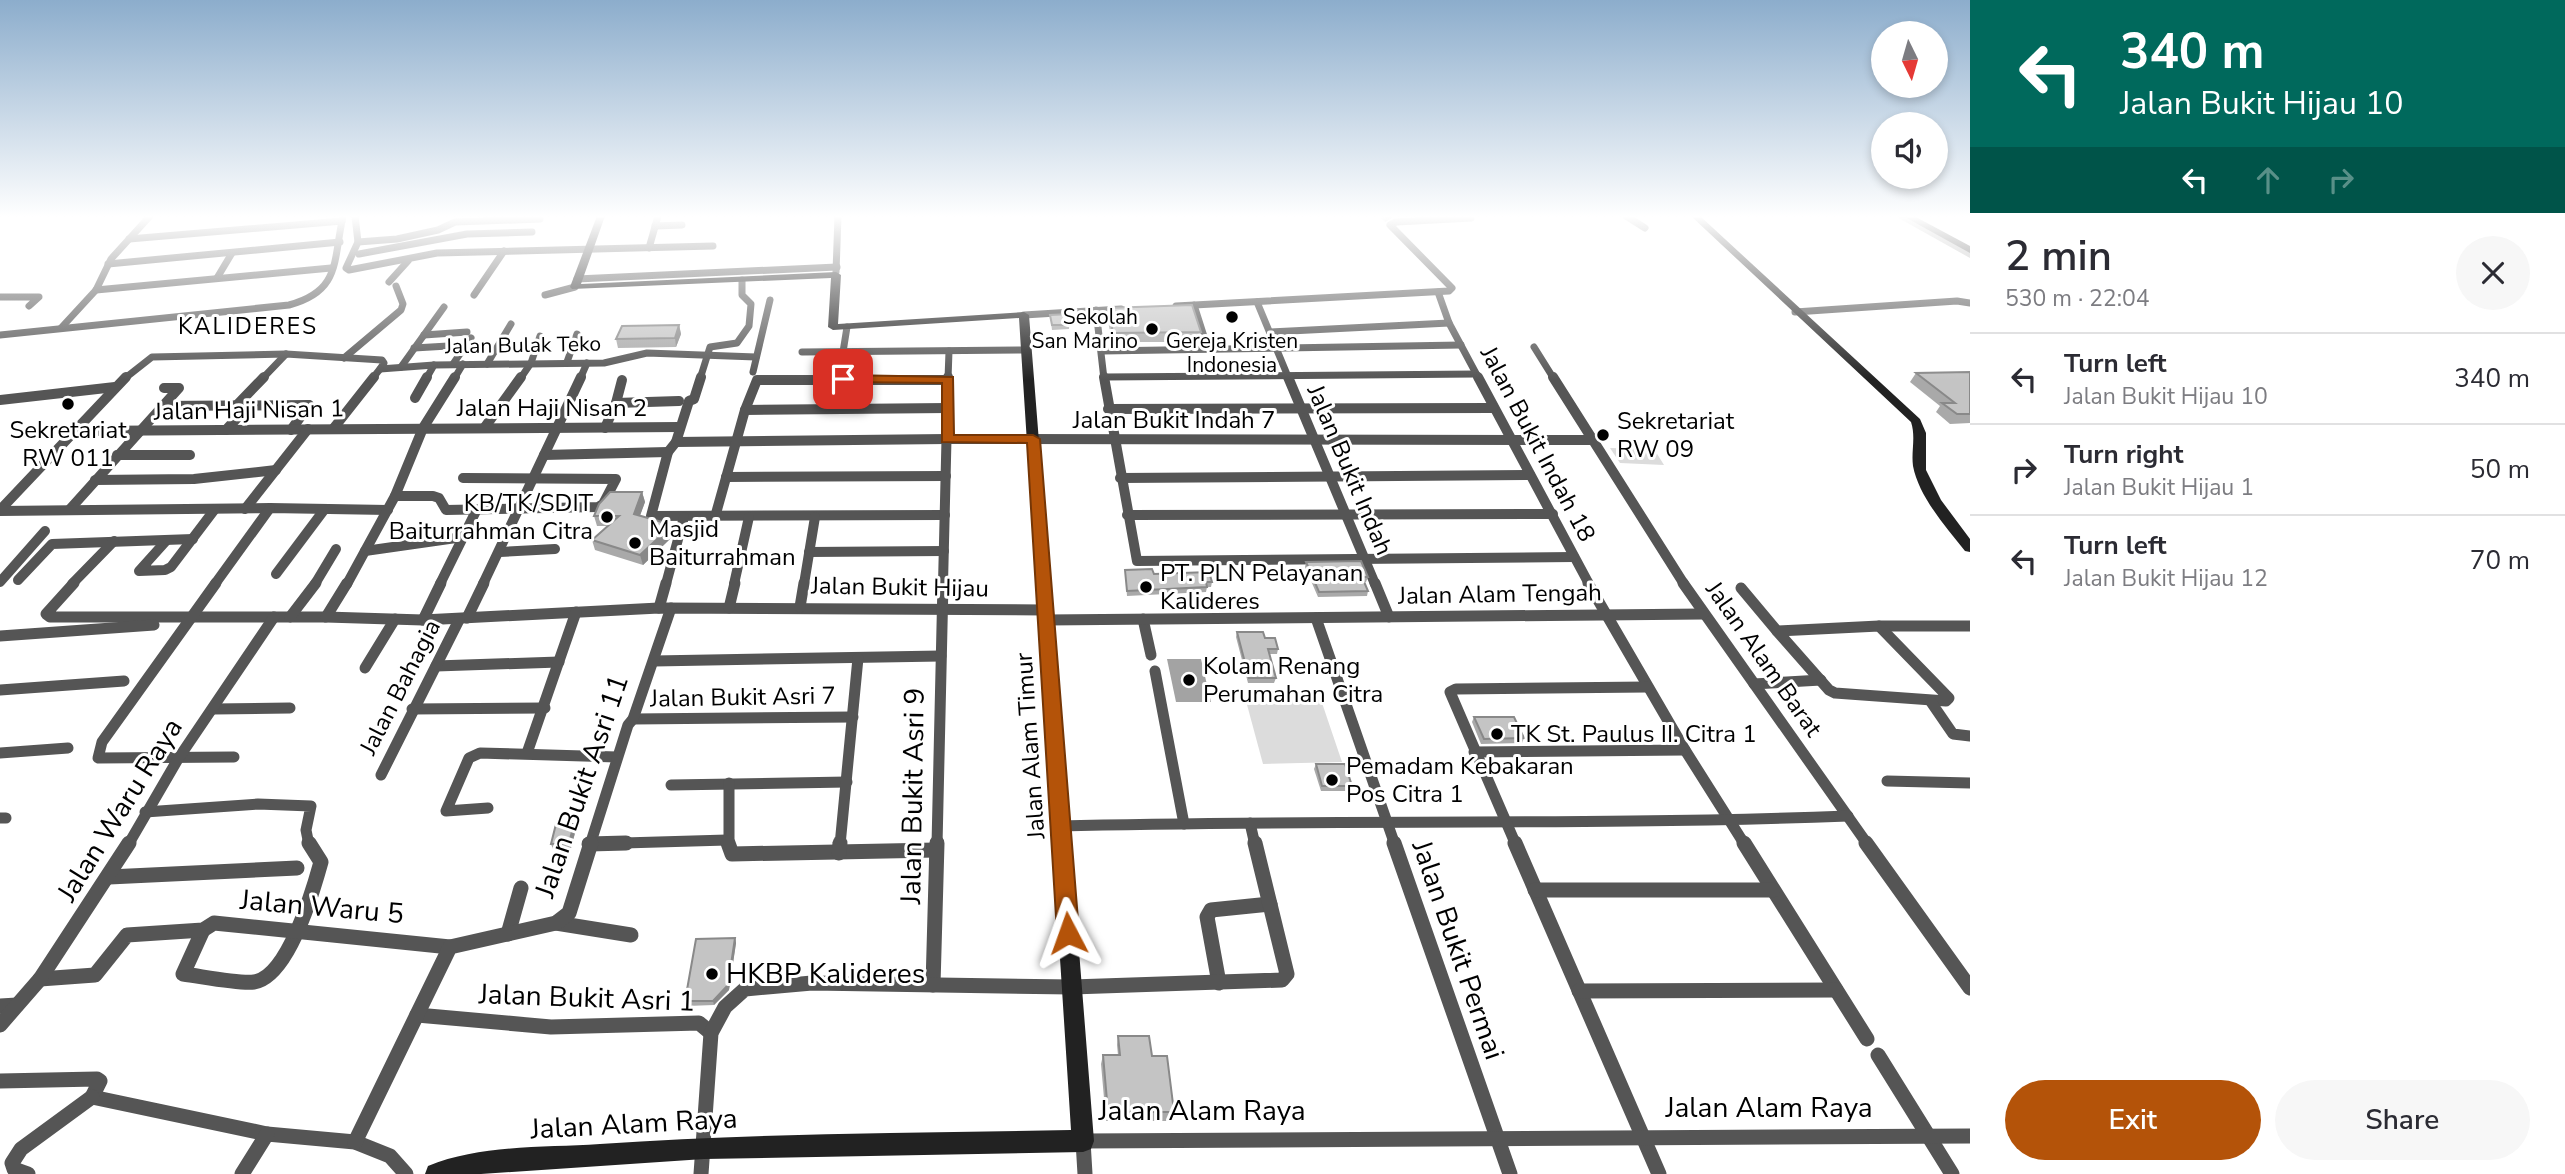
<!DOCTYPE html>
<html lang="en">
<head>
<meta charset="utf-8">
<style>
	:root { --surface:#fff; --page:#f7f7f7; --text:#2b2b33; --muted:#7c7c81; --line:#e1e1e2; --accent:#b45309 }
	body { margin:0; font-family:"Nunito Sans",sans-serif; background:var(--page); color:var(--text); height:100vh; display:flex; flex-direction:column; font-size:26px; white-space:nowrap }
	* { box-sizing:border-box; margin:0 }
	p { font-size:23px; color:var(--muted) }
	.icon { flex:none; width:38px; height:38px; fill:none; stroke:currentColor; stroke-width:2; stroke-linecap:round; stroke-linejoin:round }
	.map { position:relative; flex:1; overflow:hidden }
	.sheet { display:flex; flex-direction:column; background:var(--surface); width:595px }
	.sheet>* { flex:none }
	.hud { background:#00695c; color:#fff; overflow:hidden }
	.needle { width:46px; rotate:175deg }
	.tools { position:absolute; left:1871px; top:21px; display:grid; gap:14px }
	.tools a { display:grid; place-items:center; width:77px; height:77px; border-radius:50%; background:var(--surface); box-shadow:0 4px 10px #0003; font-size:35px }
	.pin { position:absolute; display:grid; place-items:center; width:60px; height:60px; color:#fff; margin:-30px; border-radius:14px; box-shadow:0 4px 10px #0006 }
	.me { position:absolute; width:77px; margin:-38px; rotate:356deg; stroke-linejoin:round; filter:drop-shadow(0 0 5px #0008) }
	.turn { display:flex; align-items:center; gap:24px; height:147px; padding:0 35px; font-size:32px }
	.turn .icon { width:91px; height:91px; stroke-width:2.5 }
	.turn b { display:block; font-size:49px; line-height:60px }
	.lanes { display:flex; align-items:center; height:66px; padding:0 35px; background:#0003; justify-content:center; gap:35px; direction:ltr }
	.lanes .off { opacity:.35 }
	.round { display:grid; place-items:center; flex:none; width:74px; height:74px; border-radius:37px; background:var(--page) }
	.head { display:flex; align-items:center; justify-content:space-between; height:119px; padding:0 35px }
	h1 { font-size:42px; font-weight:600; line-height:52px }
	.primary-button { display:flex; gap:14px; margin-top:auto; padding:14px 35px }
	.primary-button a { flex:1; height:80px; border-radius:42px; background:var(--accent); color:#fff; font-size:28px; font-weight:600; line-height:80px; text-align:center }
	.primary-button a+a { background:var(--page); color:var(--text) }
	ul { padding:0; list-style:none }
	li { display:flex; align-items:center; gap:21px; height:91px; padding:0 35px; border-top:2px solid var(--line) }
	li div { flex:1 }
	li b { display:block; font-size:26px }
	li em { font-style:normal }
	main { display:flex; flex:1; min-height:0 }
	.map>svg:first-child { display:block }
	.green { fill:#dcdcdc }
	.water { fill:#a3a3a3 }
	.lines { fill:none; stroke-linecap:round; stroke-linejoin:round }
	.canal { fill:#a3a3a3; fill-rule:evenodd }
	.street-far3 { stroke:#555; stroke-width:7 }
	.street-far2 { stroke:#555; stroke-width:10 }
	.street-far1 { stroke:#555; stroke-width:11 }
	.street { stroke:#555; stroke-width:15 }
	.secondary { fill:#222; fill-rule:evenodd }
	.wall { fill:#a9a9a9 }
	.shaded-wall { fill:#898989 }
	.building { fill:#c4c4c4; stroke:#898989; stroke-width:2 }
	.route { fill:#b45309; stroke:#753606; stroke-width:2 }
	.poi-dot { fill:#000; stroke:#fff; stroke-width:2.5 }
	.labels { text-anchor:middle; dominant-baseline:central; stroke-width:6; stroke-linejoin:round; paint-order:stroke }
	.far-poi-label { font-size:21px; fill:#000; stroke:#fff; text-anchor:end }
	.far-street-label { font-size:21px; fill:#000; stroke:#fff }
	.far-quarter-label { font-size:23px; letter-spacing:2px; fill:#000; stroke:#fff }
	.street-label { font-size:24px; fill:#000; stroke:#fff }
	.poi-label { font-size:24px; fill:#000; stroke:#fff; text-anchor:start }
	.near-street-label { font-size:28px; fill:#000; stroke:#fff }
	.near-poi-label { font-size:28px; fill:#000; stroke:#fff; text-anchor:start }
</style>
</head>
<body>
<main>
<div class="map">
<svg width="1970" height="1174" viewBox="0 0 1970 1174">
	<rect width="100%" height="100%" fill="#fff"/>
	<g class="green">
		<polygon points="1610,448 1654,449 1664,465 1620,463"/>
		<polygon points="1321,700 1342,762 1263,764 1246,701"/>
	</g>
	<polygon class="water" points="1167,659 1201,659 1211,702 1176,702"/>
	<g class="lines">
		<polygon class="canal" points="1895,216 1905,216 1970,251 1970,258"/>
		<g class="street-far3">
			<polyline points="355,216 358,242 346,268 349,270 437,253 713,246"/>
			<polyline points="1626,216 1645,228"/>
			<polyline points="655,226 682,225"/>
			<polyline points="129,239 342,221"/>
			<polyline points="358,242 397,239 438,230 455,222 540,219"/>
			<polyline points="649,248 658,216"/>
			<polyline points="359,254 467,234 532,232"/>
			<polyline points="108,264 340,242"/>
			<polyline points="836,272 838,216"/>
			<polyline points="217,278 232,253"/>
			<polyline points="577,279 837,267"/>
			<polyline points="389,282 408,261"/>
			<polyline points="96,290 331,268"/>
			<polyline points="1438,292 1449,323 1479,379"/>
			<polyline points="474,295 504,251"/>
			<polyline points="545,295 575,287"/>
			<polyline points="0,297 39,297 29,306"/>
			<polyline points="1257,302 1289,379"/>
			<polyline points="1194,305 1208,349"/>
			<polyline points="1176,306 1449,291 1452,288 1390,225 1396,222 1471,218 1470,216"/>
			<polyline points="1096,310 1104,379"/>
			<polyline points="1795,312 1957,301 1970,303"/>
			<polyline points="1024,315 1121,309"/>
			<polyline points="61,328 96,290 111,259 150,216"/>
			<polyline points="1270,332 1449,323"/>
			<path d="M 0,335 L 289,305 C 341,291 333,261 343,216"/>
			<polyline points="424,335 467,332"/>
			<polyline points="1534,347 1554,379"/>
			<polyline points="414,348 448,346"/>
			<polyline points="1102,351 1461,345"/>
			<polyline points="802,352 1026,350"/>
			<polyline points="843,352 847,327"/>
			<polyline points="344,358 401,310 403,304 396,286"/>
			<polyline points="567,362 577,334"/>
			<polyline points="453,364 471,338"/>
			<polyline points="487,364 511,324"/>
			<polyline points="401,367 444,307"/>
			<polyline points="753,372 770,300"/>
			<polyline points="1104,377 1476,374"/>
			<polyline points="124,379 152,357 286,354 382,360 384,363 380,369 434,365 604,363 647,353 756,357"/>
			<polyline points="262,379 286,354"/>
			<polyline points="372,379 380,369"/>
			<polyline points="426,379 434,365"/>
			<polyline points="454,379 463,364"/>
			<polyline points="520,379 531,363 540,336"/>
			<polyline points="580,379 587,363"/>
			<polyline points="700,379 710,347 737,343 749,326 751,304 742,295 742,280"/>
			<polyline points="948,379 949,351"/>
		</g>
		<g class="street-far2">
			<polyline points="701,377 694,399 689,401 676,442 668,452 651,516 945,515"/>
			<polyline points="1104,377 1137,561 1574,557"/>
			<polyline points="1288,377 1375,584"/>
			<polyline points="1478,377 1589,584"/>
			<polyline points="1553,377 1684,584"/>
			<polyline points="415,398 427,377"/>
			<polyline points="0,400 115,387"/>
			<polyline points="616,403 622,380"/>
			<polyline points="164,406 309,405"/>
			<polyline points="236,406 264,377"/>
			<polyline points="1108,409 1493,408"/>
			<polyline points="745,410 948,408"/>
			<polyline points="485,427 521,377"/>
			<polyline points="605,428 616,403 679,401"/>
			<polyline points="333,429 374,377"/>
			<polyline points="226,430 248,406"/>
			<polyline points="291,430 309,405"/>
			<polyline points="76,431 680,427"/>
			<polyline points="676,442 947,439 1592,440"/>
			<polyline points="117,455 190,455"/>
			<polyline points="544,455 668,452"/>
			<polyline points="726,477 946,476"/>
			<polyline points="1120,478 1530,475"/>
			<polyline points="95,480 194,479 276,470"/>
			<polyline points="395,496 433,496 439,498 446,510 598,507 603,504 616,479 463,478"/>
			<polyline points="70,509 179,388 164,388"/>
			<polyline points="245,509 308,429"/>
			<polyline points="0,510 126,377"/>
			<polyline points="0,511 270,508 388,510"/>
			<polyline points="1127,515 1553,514"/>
			<polyline points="715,517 745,410 757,380 949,380"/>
			<polyline points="166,541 139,571 165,570 171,567 215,509"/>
			<polyline points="365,551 463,537"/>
			<polyline points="500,552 555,549"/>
			<polyline points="809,552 944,551"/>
			<polyline points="276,574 324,510"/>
			<polyline points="18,580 52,544 193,539"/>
			<polyline points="0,582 45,531"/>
			<polyline points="72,584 114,541"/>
			<polyline points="215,584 270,508"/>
			<polyline points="315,584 336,549"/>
			<polyline points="347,584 395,496 423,428 455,377"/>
			<polyline points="440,584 476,511"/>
			<polyline points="483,584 581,377"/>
			<polyline points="666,584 684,517"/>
			<polyline points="734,584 749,517"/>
			<polyline points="804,584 815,517"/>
			<polyline points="943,584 948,377"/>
		</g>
		<g class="street-far1">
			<polyline points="74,583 46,614 50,617 326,617 423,620 659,608 1045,610"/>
			<polyline points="216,583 102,742 98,758 234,757"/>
			<polyline points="1375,583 1389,617"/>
			<polyline points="1588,583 1685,750 1745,845"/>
			<polyline points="1683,583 1868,845"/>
			<polyline points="1741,588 1777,631"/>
			<polyline points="800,607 804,583"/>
			<polyline points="659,608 666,583"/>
			<polyline points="729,608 735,583"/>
			<polyline points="290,617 316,583"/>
			<polyline points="326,617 347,583"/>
			<polyline points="467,618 484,583"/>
			<polyline points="1316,618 1395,845"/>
			<polyline points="1143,619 1151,655"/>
			<polyline points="423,620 441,583"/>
			<polyline points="1046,620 1703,614"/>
			<polyline points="1879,626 1970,626"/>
			<polygon points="1879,626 1949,698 1946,701 1835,693 1829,690 1777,631"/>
			<polyline points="0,636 154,625"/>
			<polyline points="654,661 941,656"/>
			<polyline points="436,666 559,662"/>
			<polyline points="365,668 395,619"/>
			<polyline points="1155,671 1184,824"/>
			<polyline points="1754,684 1821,680"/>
			<polyline points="0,690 124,681"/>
			<polyline points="1931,702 1953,734 1970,736"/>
			<polyline points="214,709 290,708"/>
			<polyline points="412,709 545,708"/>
			<polyline points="633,719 853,717"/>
			<polyline points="1474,752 1685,750"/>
			<polyline points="0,753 68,748"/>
			<polyline points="527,753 576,612"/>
			<polyline points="381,775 459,620"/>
			<polyline points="1887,781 1970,783"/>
			<polyline points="671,785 847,782"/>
			<polyline points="488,808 446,811 469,758 480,753 617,757"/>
			<polyline points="145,812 258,804 311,806 306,830 309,845"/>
			<polyline points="0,818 6,818"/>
			<polyline points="1250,823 1255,845"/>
			<path d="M 1060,826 C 1323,819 1585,826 1848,816"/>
			<polyline points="589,844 727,840"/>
			<polyline points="128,845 178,759 274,617"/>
			<polyline points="590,845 628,725 633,719 671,608"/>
			<polyline points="729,845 729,783"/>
			<polyline points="840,845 858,658"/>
			<polyline points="937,845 943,583"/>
			<polyline points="1516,845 1450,692 1456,689 1647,687"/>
		</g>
		<g class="street">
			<polyline points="728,843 732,854 936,850"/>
			<polyline points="1394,843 1510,1174"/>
			<polyline points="1515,843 1659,1174"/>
			<polyline points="1744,843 1867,1039"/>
			<polyline points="1866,843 1970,988"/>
			<polyline points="589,844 626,843"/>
			<polyline points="839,853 840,843"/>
			<polyline points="109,877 297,868"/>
			<polyline points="1535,890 1773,890"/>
			<polyline points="556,923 631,935"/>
			<path d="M 203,930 L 183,974 C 200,976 238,984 254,982 C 288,977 313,891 321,862 L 309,843"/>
			<polyline points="508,934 521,888"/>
			<polyline points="40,979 95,975 127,935 203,930 214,923 450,947"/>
			<polyline points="1219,983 1207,917 1211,910 1270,904"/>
			<polyline points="933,985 937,843"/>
			<polyline points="1579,991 1836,990"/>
			<polyline points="0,1006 17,1005"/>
			<polyline points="417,1015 551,1027 699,1023 711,1033"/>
			<polyline points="0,1025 40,979 129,843"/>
			<polyline points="1878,1055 1952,1174"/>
			<polyline points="0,1081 97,1079 100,1081 92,1097 267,1134 355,1142 390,1156 406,1174"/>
			<polyline points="355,1142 450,947 556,923 569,913 591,843"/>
			<polyline points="28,1174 14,1169 12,1163 21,1149 92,1097"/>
			<polyline points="242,1174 267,1134"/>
			<polyline points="701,1174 711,1033 725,1007 745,989 812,983 1072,987 1282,980 1287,974 1255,843"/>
			<polyline points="1085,1174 1083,1141 1970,1136"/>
		</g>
		<g class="secondary">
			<path d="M 597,216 L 605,216 L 581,284 L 836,272 L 841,275 L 838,324 L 1024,312 L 1029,315 L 1094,1141 L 1091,1149 L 1083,1152 L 704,1159 L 481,1174 L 425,1174 L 428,1166 C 481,1144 544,1148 600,1144 C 757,1133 914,1133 1071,1130 L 1019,318 L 833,330 L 828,327 L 831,278 L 572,289 L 570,287 Z"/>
			<path d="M 1691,216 L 1700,216 L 1920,419 L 1926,433 L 1926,470 L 1941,500 L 1970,539 L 1970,552 L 1965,551 C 1946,527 1919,497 1913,466 C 1911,451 1916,437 1911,422 Z"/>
			<polygon points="1903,216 1914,216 1970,246 1970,253"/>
		</g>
	</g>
	<g class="wall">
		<polygon points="1379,216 1395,216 1385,222"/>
		<polygon points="1108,308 1201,332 1199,342 1112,342 1107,316"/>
		<polygon points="1070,314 1069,329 1052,330 1050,315"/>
		<polygon points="679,325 681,334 676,347 618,348 616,339"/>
		<polygon points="1970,372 1970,423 1950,424 1936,412 1940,406 1910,382 1916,373"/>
		<polygon points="642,492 645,502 640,515 672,534 670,539 643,565 595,550 592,540 608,526 597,526 594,516"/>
		<polygon points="1306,562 1368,577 1366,582 1364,582 1368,591 1367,596 1318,597 1305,567"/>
		<polygon points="1125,570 1212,582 1211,587 1207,587 1206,592 1127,596"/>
		<polygon points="1237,632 1265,638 1278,649 1277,654 1269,654 1276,678 1274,683 1248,683 1236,637"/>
		<polygon points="1474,717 1524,738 1522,743 1481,744 1472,722"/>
		<polygon points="1316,764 1352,786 1350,791 1321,791 1314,769"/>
		<polygon points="576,829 571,848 553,849 551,844"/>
		<polygon points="735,938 736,943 729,990 714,1005 687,1006 685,1001"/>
		<polygon points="1118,1036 1152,1056 1174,1112 1172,1121 1106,1121 1101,1064 1103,1055 1118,1055 1117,1045"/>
	</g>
	<g class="shaded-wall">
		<polygon points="1386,216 1395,216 1385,222"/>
		<polygon points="679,325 681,334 676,347 675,338"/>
		<polygon points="642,492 645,502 637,524 634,514"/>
		<polygon points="669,524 672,534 670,539 643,565 640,555"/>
		<polygon points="574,824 576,829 571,848 569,843"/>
		<polygon points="735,938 736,943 729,990 714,1005 713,1001"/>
	</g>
	<g class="building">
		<polygon points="1192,305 1201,332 1113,333 1108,308"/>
		<polygon points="1070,314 1070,325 1052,325 1050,315"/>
		<polygon points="679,325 675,338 616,339 622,326"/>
		<polygon points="1970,372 1970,414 1957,414 1942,403 1955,403 1916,373"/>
		<polygon points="610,492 642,492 634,514 669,524 668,529 640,555 592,540 619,516 594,516 599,504"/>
		<polygon points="1361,561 1368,577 1362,577 1368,591 1319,592 1306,562"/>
		<polygon points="1152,569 1154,574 1209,572 1212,582 1206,582 1207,587 1127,591 1125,570"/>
		<polygon points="1237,632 1263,632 1265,638 1275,638 1278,649 1268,649 1276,678 1249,678"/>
		<polygon points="1474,717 1514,717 1524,738 1484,739"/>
		<polygon points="1316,764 1345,764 1352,786 1322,786"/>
		<polygon points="556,824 574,824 569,843 551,844"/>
		<polygon points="735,938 728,985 713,1001 685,1001 696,939"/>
		<polygon points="1118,1036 1149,1036 1152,1056 1167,1056 1174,1112 1108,1112 1103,1055 1120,1055"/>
	</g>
	<linearGradient id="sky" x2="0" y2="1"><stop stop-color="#8cadcc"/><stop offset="0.57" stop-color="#fff"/><stop offset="1" stop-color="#fff" stop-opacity="0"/></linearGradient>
	<rect width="1970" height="380" fill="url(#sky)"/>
	<polygon class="route" points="843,375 953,377 954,435 1033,435 1040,439 1079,933 1076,940 1068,943 1060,940 1057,933 1027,443 942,442 942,383 839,382 837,379"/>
	<g class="poi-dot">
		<circle cx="1232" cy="317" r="7"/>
		<circle cx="1152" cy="329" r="7"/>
		<circle cx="68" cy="404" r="7"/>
		<circle cx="1603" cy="435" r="7"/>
		<circle cx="607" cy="517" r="7"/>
		<circle cx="635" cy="543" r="7"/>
		<circle cx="1146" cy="587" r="7"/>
		<circle cx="1189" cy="680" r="7"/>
		<circle cx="1497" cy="734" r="7"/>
		<circle cx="1332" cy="780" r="7"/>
		<circle cx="712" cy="974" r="7"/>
	</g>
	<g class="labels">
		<g class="far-poi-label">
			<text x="1138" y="317">Sekolah<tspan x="1138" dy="24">San Marino</tspan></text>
			<text x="1232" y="341" text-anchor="middle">Gereja Kristen<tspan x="1232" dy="24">Indonesia</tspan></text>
		</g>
		<g class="far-street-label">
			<text transform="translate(523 345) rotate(-1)">Jalan Bulak Teko</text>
		</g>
		<g class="far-quarter-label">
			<text x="248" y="326">KALIDERES</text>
		</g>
		<g class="street-label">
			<text x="552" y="408">Jalan Haji Nisan 2</text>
			<text transform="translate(249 410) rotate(-1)">Jalan Haji Nisan 1</text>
			<text x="1174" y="420">Jalan Bukit Indah 7</text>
			<text transform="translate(1538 444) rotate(62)">Jalan Bukit Indah 18</text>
			<text transform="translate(1350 470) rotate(67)">Jalan Bukit Indah</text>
			<text transform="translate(900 587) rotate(1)">Jalan Bukit Hijau</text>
			<text transform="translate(1500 594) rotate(-1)">Jalan Alam Tengah</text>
			<text transform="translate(1764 659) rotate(55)">Jalan Alam Barat</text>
			<text transform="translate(400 687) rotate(-63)">Jalan Bahagia</text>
			<text transform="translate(743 697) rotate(-1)">Jalan Bukit Asri 7</text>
			<text transform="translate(1030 746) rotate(-94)">Jalan Alam Timur</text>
		</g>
		<g class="poi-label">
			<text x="1617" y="421">Sekretariat<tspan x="1617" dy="28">RW 09</tspan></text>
			<text x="68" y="430" text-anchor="middle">Sekretariat<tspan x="68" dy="28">RW 011</tspan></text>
			<text x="593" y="503" text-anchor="end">KB/TK/SDIT<tspan x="593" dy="28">Baiturrahman Citra</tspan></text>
			<text x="649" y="529">Masjid<tspan x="649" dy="28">Baiturrahman</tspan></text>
			<text x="1160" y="573">PT. PLN Pelayanan<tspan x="1160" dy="28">Kalideres</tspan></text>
			<text x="1203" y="666">Kolam Renang<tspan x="1203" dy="28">Perumahan Citra</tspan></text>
			<text x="1511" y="734">TK St. Paulus II. Citra 1</text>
			<text x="1346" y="766">Pemadam Kebakaran<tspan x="1346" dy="28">Pos Citra 1</tspan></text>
		</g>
		<g class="near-street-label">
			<text transform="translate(582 786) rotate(-71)">Jalan Bukit Asri 11</text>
			<text transform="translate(913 796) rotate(-89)">Jalan Bukit Asri 9</text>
			<text transform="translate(120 810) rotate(-58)">Jalan Waru Raya</text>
			<text transform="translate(322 907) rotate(5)">Jalan Waru 5</text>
			<text transform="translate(1458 950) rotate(71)">Jalan Bukit Permai</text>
			<text transform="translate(587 998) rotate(2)">Jalan Bukit Asri 1</text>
			<text x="1769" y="1108">Jalan Alam Raya</text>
			<text x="1202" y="1111">Jalan Alam Raya</text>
			<text transform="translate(634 1124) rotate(-3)">Jalan Alam Raya</text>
		</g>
		<g class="near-poi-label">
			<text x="726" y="974">HKBP Kalideres</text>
		</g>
	</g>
</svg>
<div class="tools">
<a><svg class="needle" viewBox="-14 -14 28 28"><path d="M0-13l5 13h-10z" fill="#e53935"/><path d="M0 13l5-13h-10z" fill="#7c7c81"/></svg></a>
<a><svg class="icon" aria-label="sound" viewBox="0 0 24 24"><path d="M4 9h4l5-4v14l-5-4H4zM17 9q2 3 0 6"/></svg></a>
</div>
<div class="pin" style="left:843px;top:379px;background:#d93025"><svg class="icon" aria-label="arrive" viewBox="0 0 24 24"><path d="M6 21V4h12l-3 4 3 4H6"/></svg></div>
<svg class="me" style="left:1068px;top:933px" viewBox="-20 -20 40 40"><path d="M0-17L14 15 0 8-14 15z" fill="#b45309" stroke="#fff" stroke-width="4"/></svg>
</div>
<section class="sheet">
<div class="hud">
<div class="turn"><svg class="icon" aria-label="left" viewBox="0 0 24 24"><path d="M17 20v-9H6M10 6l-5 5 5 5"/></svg><div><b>340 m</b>Jalan Bukit Hijau 10</div></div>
<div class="lanes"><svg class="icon" aria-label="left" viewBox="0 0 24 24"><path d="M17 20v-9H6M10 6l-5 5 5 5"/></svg><svg class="icon off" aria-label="ahead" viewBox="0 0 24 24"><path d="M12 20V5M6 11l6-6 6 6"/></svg><svg class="icon off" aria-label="right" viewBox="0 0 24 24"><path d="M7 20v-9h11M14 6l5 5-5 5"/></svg></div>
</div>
<div class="head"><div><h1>2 min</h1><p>530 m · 22:04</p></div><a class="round"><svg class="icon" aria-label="close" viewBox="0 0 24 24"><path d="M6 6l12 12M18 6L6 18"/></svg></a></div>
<ul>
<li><svg class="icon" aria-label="left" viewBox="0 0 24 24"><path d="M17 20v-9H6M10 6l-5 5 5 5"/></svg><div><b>Turn left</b><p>Jalan Bukit Hijau 10</p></div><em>340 m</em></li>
<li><svg class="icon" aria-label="right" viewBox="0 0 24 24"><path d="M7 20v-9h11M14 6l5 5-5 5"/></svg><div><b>Turn right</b><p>Jalan Bukit Hijau 1</p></div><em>50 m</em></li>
<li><svg class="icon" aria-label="left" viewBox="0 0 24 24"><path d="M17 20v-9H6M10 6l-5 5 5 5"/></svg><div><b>Turn left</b><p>Jalan Bukit Hijau 12</p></div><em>70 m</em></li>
</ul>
<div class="primary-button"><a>Exit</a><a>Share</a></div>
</section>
</main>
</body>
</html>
